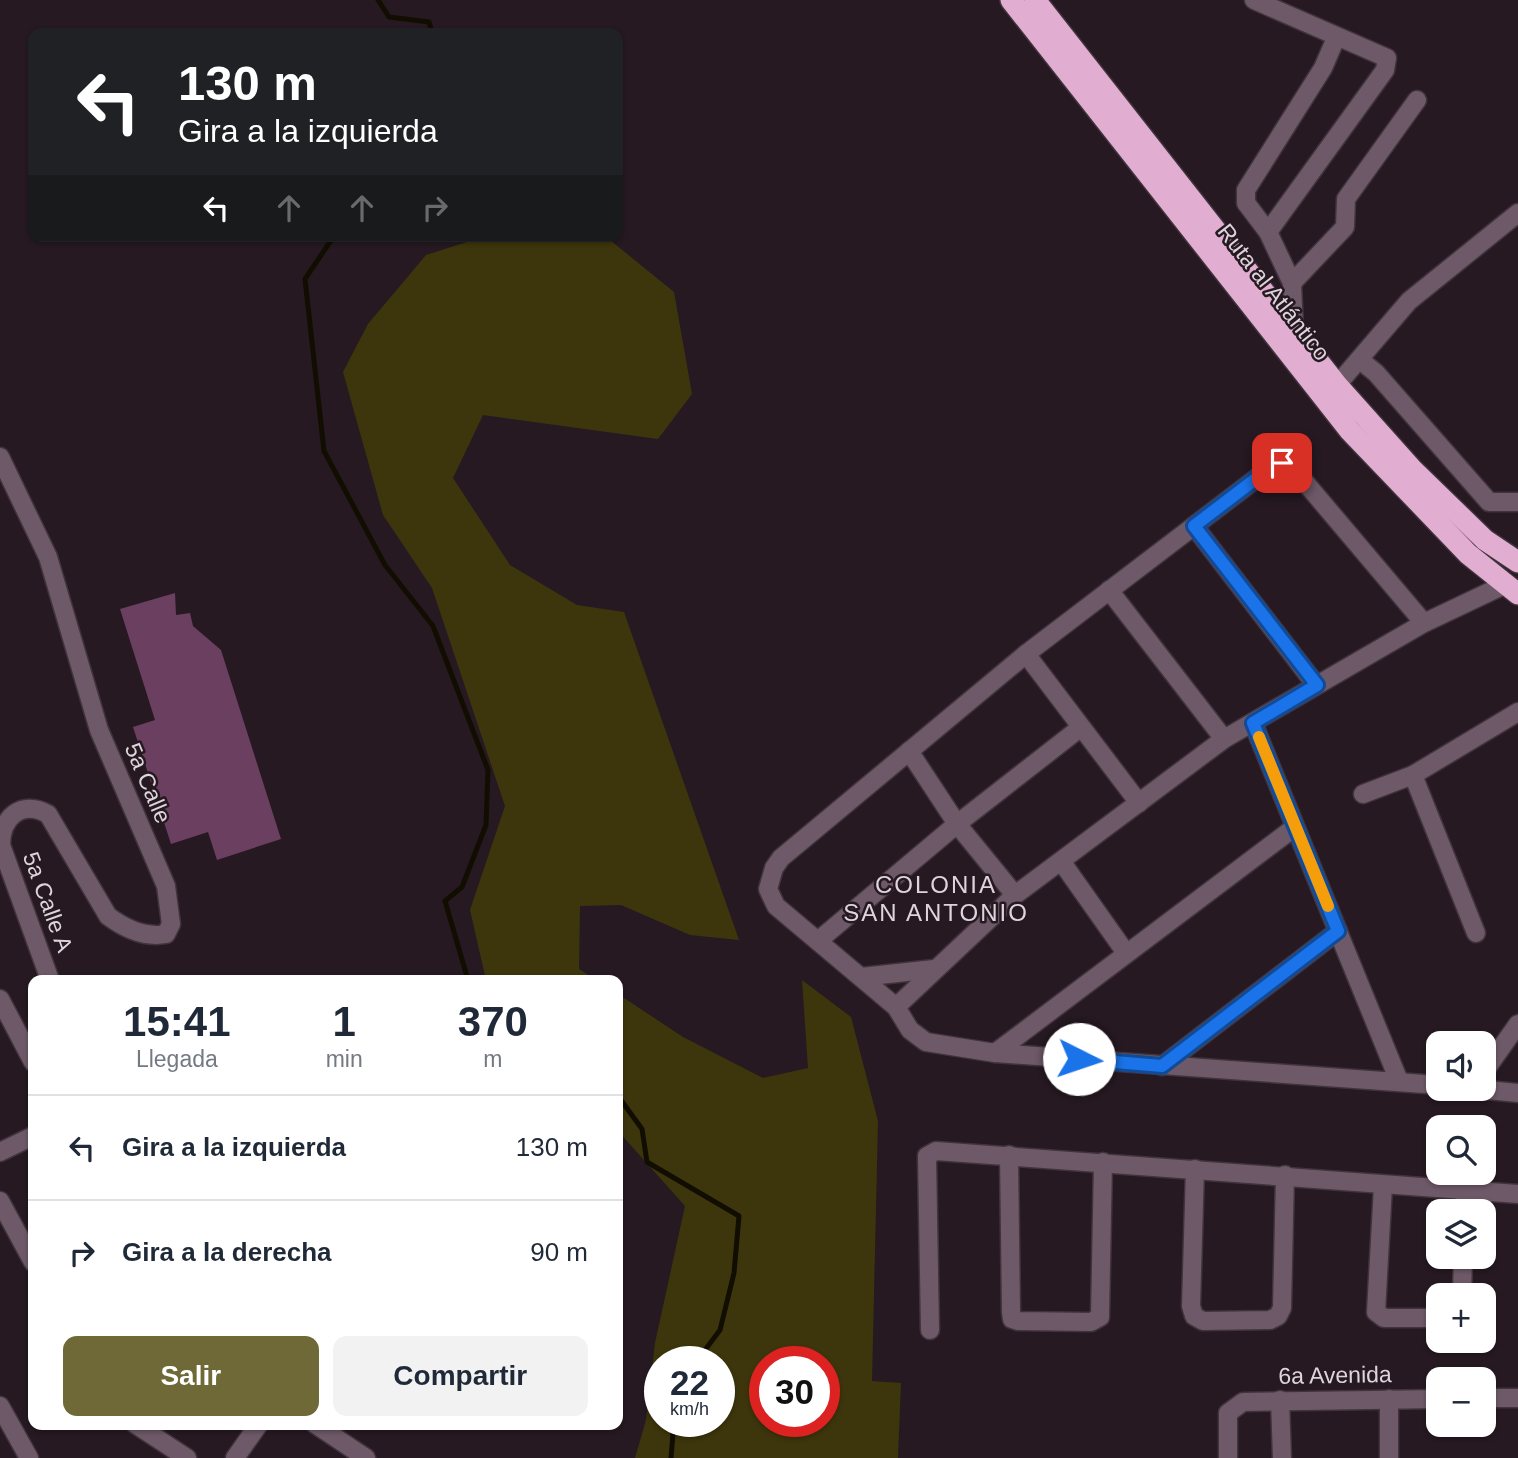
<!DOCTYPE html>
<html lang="es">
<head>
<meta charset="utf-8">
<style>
	:root { --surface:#fff; --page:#f2f2f3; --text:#1f2937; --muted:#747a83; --line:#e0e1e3; --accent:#6e6937 }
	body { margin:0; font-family:Helvetica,sans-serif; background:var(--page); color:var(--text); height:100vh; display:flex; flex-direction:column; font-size:26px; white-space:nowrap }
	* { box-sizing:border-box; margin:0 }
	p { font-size:23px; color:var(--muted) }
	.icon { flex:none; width:38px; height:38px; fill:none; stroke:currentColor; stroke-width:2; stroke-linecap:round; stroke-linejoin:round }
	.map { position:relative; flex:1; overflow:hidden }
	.drawer { position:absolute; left:28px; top:975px; width:595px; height:455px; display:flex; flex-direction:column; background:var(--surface); border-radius:14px; box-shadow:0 2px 5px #0004 }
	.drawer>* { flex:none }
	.banner { position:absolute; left:28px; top:28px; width:595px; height:214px; border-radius:14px; box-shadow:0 2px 5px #0004; background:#202124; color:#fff; overflow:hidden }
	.buttons { position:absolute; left:1426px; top:1031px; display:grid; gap:14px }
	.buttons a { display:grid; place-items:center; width:70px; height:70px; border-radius:14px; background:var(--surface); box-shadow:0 2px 5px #0004; font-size:35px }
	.speed { position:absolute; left:644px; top:1346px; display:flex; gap:14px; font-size:35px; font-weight:700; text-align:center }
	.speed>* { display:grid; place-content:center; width:91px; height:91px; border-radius:50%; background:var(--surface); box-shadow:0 2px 5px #0004; line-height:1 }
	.speed small { font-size:18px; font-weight:400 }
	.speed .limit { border:10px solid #d22; background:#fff; color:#111 }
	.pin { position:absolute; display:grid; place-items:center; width:60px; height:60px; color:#fff; margin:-30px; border-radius:14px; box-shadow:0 4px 10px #0006 }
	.me { position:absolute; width:77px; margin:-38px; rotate:94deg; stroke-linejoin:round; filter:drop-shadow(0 0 5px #0008) }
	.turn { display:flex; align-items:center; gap:24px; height:147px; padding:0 35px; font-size:32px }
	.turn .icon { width:91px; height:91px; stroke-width:2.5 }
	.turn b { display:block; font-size:49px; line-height:60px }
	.lanes { display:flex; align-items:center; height:66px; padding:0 35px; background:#0003; justify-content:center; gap:35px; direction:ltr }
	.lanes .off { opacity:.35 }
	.eta { display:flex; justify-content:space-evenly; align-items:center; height:119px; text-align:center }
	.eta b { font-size:42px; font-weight:700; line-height:49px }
	.primary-button { display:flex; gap:14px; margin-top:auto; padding:14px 35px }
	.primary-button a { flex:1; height:80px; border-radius:14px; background:var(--accent); color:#fff; font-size:28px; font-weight:700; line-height:80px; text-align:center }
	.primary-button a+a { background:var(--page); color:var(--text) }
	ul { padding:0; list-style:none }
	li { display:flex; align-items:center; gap:21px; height:105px; padding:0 35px; border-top:2px solid var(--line) }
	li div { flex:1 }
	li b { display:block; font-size:26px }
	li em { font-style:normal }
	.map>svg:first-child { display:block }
	.green { fill:#3d360c; fill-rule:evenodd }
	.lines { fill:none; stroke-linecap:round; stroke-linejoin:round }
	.stream { stroke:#110e01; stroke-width:5 }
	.building { fill:#6b3f5f }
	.minor-casing { stroke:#40333c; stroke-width:21 }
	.highway-casing { stroke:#40333c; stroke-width:24 }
	.minor { stroke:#6e5968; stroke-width:18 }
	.highway { stroke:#e1add1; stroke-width:21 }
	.route-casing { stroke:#114b97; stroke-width:18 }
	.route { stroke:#1a73e8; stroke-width:12 }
	.slow { stroke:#f59e0b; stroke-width:12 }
	.labels { text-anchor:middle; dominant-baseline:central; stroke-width:5; stroke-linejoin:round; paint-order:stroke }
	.street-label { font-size:23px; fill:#ded4db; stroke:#261922 }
	.neighbourhood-label { font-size:24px; letter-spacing:2px; fill:#ded4db; stroke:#261922 }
</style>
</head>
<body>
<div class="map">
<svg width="1518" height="1458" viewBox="0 0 1518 1458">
	<rect width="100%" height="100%" fill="#261922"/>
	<g class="green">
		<polygon points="486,236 605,236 674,292 692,394 658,439 483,415 453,478 510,565 577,605 624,612 739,940 690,935 621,905 580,906 579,969 596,980 486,980 470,910 505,806 432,588 383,515 343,372 368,324 426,255"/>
		<path d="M 802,980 L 851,1017 L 878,1121 L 872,1381 L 901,1383 L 898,1458 L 635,1458 L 646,1420 L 655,1343 L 685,1206 L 618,1131 L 618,994 L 683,1037 L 763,1078 L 808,1068 ZM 660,1362 L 719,1362 L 719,1421 L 660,1421 ZM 765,1362 L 824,1362 L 824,1421 L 765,1421 Z"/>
	</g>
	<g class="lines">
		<g class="stream">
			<polyline points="378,0 389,17 429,22 432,33"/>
			<polyline points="334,236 305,279 324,451 385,565 433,626 488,770 486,825 462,887 445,901 468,980"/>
			<polyline points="618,1096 642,1129 647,1162 739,1216 734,1273 720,1330 696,1362"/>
			<polyline points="671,1458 674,1421"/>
		</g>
	</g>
	<polygon class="building" points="175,593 176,615 190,613 193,626 221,650 281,839 217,860 208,832 171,844 133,727 155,720 120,609"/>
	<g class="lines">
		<defs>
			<g id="minor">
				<polyline points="1254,0 1387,58 1385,70 1268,232 1292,283 1294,328"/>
				<polyline points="1268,232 1246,203 1246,190 1323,68 1336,38"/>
				<polyline points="1292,283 1345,227 1346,199 1417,100"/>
				<polyline points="1360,360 1376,373 1489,502 1518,502"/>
				<polyline points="1337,385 1409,301 1518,213"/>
				<path d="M 0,457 L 48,557 L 99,730 L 166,886 L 171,924 L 166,934 C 144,938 124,928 108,916 L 48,814 C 21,799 1,818 1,845 L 50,980"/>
				<polyline points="1194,526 1316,685"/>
				<polyline points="1109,590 1224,739"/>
				<polyline points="1424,623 1293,468 1282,463 1270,468 1026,654 781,858 774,868 768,889 776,906 896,1007 910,1030 926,1042 995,1053 1438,1085"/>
				<polyline points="1026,654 1139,803"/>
				<polyline points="1253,723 1399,1081"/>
				<polyline points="909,751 957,824 1015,895"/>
				<polyline points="1413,775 1476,933"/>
				<polyline points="1363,794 1413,775 1518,712"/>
				<polyline points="1061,861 1126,953"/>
				<polyline points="819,940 957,824 1080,728"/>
				<polyline points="861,977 934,969"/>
				<polyline points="0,999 33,1062"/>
				<polyline points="896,1007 1015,895 1224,739 1424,623 1504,585"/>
				<polyline points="995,1053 1295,827"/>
				<polyline points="1162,1066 1338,931"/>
				<polyline points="1484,1072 1518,1024"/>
				<polyline points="1467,1088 1518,1093"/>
				<polyline points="0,1152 33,1136"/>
				<polyline points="1009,1155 1011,1312 1012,1319 1018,1321 1091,1322 1100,1317 1103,1162"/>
				<polyline points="1195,1169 1191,1306 1194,1316 1203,1321 1270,1320 1278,1316 1282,1308 1285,1175"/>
				<polyline points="1383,1186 1376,1312 1384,1318 1438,1318"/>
				<polyline points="0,1201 33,1262"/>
				<polyline points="1464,1211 1465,1190"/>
				<polyline points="1462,1295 1463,1256"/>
				<polyline points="930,1330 927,1156 936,1151 1518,1194"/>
				<polyline points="1484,1398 1518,1398"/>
				<polyline points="1280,1400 1282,1458"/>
				<polyline points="0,1406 29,1458"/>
				<polyline points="135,1424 187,1458"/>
				<polyline points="315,1424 366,1458"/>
				<polyline points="235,1458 259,1424"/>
				<polyline points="1228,1458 1228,1413 1243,1402 1438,1399"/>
				<polyline points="1389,1458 1389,1399"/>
			</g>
			<g id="highway">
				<polyline points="1011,0 1350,431 1468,554 1518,594"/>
				<polyline points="1035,0 1337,385 1412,469 1485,540 1518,562"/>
			</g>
		</defs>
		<use href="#minor" class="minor-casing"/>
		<use href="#highway" class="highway-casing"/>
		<use href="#minor" class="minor"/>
		<use href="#highway" class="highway"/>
	</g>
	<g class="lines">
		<defs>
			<polyline id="route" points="1079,1059 1162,1066 1338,931 1253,723 1317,685 1194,526 1270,468 1282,463"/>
		</defs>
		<use href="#route" class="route-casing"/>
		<use href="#route" class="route"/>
		<polyline class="slow" points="1259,737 1328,906"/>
	</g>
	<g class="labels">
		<g class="street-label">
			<text transform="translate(1274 292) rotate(52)">Ruta al Atlántico</text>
			<text transform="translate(148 783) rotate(67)">5a Calle</text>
			<text transform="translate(48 902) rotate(70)">5a Calle A</text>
			<text transform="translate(1335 1375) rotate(-1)">6a Avenida</text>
		</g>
		<g class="neighbourhood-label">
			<text x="936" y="884">COLONIA<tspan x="936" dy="28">SAN ANTONIO</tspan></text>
		</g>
	</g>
</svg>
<div class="buttons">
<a><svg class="icon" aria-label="sound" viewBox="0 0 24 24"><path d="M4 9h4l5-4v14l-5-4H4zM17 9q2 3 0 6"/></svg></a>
<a><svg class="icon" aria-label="search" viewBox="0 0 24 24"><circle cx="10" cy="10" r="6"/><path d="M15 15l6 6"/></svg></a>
<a><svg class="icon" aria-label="layers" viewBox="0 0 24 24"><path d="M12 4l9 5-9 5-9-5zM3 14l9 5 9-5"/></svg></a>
<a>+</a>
<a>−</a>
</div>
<div class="speed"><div>22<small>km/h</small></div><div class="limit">30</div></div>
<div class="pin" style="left:1282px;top:463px;background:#d93025"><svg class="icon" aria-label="arrive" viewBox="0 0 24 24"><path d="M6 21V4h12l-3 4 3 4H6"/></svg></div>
<svg class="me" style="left:1079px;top:1059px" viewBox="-20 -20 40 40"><circle r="19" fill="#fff"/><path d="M0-13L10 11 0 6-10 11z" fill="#1a73e8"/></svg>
<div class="banner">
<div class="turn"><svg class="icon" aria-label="left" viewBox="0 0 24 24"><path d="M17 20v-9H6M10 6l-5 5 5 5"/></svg><div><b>130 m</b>Gira a la izquierda</div></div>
<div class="lanes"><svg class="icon" aria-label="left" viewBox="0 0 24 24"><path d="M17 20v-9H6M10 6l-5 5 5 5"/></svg><svg class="icon off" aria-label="ahead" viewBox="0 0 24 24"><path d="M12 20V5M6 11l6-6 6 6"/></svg><svg class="icon off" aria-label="ahead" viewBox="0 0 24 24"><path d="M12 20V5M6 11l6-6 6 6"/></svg><svg class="icon off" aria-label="right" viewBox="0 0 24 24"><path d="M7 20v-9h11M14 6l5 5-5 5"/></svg></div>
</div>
<section class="drawer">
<div class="eta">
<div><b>15:41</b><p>Llegada</p></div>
<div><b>1</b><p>min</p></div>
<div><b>370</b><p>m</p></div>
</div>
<ul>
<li><svg class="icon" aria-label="left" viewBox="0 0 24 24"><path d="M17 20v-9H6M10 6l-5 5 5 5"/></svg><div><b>Gira a la izquierda</b></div><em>130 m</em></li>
<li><svg class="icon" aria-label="right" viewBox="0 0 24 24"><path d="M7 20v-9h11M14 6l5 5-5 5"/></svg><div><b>Gira a la derecha</b></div><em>90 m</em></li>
</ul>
<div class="primary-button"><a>Salir</a><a>Compartir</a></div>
</section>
</div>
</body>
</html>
